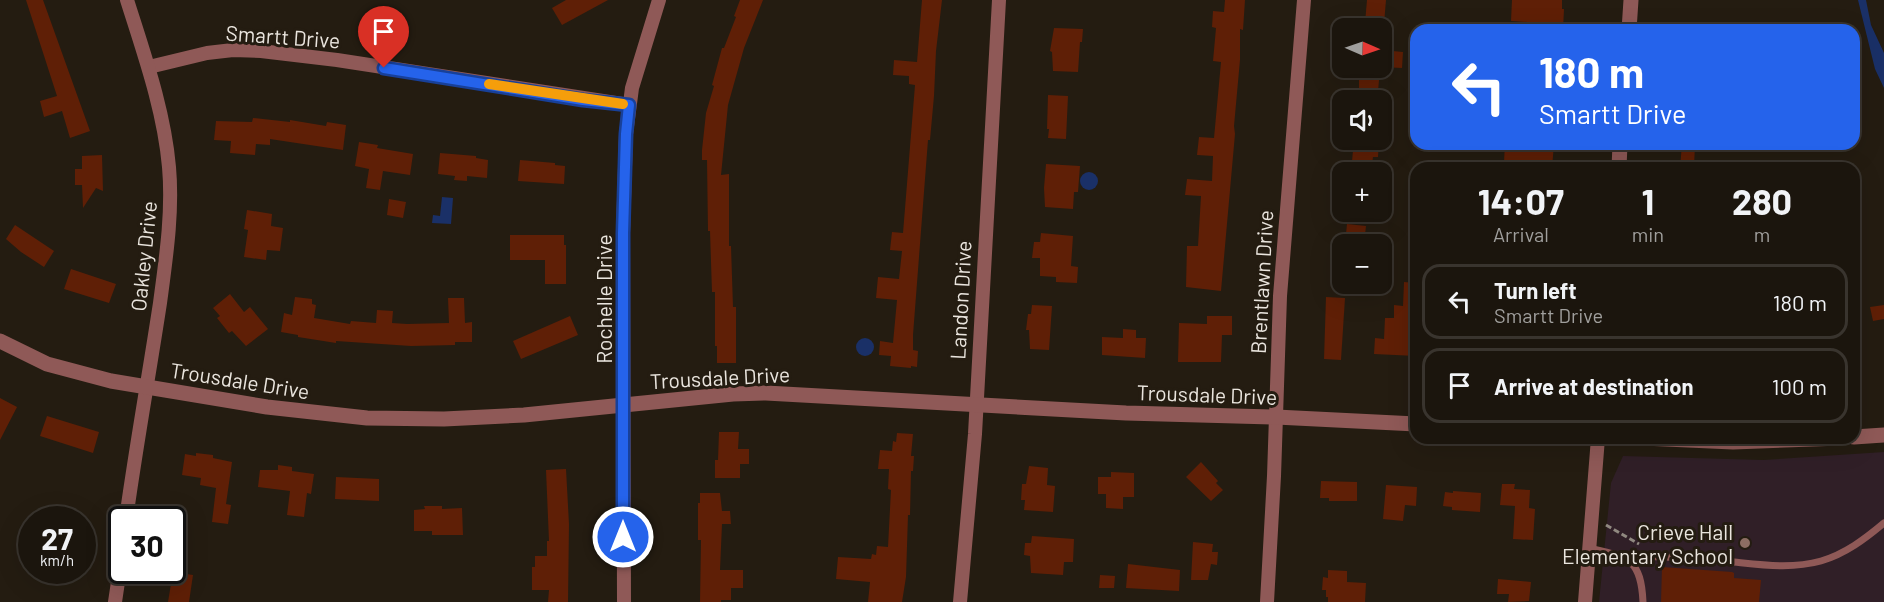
<!DOCTYPE html>
<html lang="en">
<head>
<meta charset="utf-8">
<style>
	:root { --surface:#1b150d; --page:#241e16; --text:#f1f3f6; --muted:#a09f9d; --line:#39342e }
	body { margin:0; font-family:Barlow,sans-serif; background:var(--page); color:var(--text); height:100vh; display:flex; flex-direction:column; font-size:22px; white-space:nowrap }
	* { box-sizing:border-box; margin:0 }
	p { font-size:20px; color:var(--muted) }
	.icon { flex:none; width:33px; height:33px; fill:none; stroke:currentColor; stroke-width:2; stroke-linecap:round; stroke-linejoin:round }
	.map { position:relative; flex:1; overflow:hidden }
	.details { position:absolute; left:1410px; top:162px; width:450px; height:282px; display:flex; flex-direction:column; background:var(--surface); border-radius:18px; box-shadow:0 6px 24px #0002,0 0 0 2px var(--line) }
	.details>* { flex:none }
	.guide { position:absolute; left:1410px; top:24px; width:450px; height:126px; border-radius:18px; box-shadow:0 6px 24px #0002,0 0 0 2px var(--line); background:#2563eb; color:#fff; overflow:hidden }
	.needle { width:39px; rotate:92deg }
	.controls { position:absolute; left:1332px; top:18px; display:grid; gap:12px }
	.controls a { display:grid; place-items:center; width:60px; height:60px; border-radius:12px; background:var(--surface); box-shadow:0 6px 24px #0002,0 0 0 2px var(--line); font-size:30px }
	.speed { position:absolute; left:18px; top:506px; display:flex; gap:12px; font-size:30px; font-weight:700; text-align:center }
	.speed>* { display:grid; place-content:center; width:78px; height:78px; border-radius:50%; background:var(--surface); box-shadow:0 6px 24px #0002,0 0 0 2px var(--line); line-height:1 }
	.speed small { font-size:15px; font-weight:400 }
	.speed .limit { border:3px solid #111; border-radius:9px; background:#fff; color:#111 }
	.pin { position:absolute; display:grid; place-items:center; width:51px; height:51px; color:#fff; margin:-62px -26px; border-radius:50% 50% 50% 0; rotate:-45deg; box-shadow:0 0 6px #0007 }
	.pin .icon { rotate:45deg }
	.me { position:absolute; width:66px; margin:-33px; rotate:0deg; stroke-linejoin:round; filter:drop-shadow(0 0 4px #0008) }
	.turn { display:flex; align-items:center; gap:21px; height:126px; padding:0 30px; font-size:27px }
	.turn .icon { width:78px; height:78px; stroke-width:2.5 }
	.turn b { display:block; font-size:42px; line-height:51px }
	.eta { display:flex; justify-content:space-evenly; align-items:center; height:102px; text-align:center }
	.eta b { font-size:36px; font-weight:700; line-height:42px }
	ul { padding:0; list-style:none }
	li { display:flex; align-items:center; gap:18px; height:75px; margin:0 12px 9px; padding:0 18px; border:3px solid var(--line); border-radius:18px }
	li div { flex:1 }
	li b { display:block; font-size:22px }
	li em { font-style:normal }
	.map>svg:first-child { display:block }
	.education { fill:#301f27 }
	.water { fill:#1a3067 }
	.building { fill:#5f1f06 }
	.lines { fill:none; stroke-linecap:round; stroke-linejoin:round }
	.path { stroke:#908980; stroke-width:3; stroke-dasharray:6 3; stroke-linecap:butt }
	.service { stroke:#8f5957; stroke-width:7 }
	.minor { stroke:#8f5957; stroke-width:14 }
	.tertiary { stroke:#8f5957; stroke-width:15 }
	.route-casing { stroke:#184099; stroke-width:15 }
	.route { stroke:#2563eb; stroke-width:10 }
	.slow { stroke:#f59e0b; stroke-width:10 }
	.education-dot { fill:#8d6e63; stroke:#241c11; stroke-width:2 }
	.labels { text-anchor:middle; dominant-baseline:central; stroke-width:6; stroke-linejoin:round; paint-order:stroke }
	.street-label { font-size:21px; fill:#eae5de; stroke:#241c11 }
	.poi-label { font-size:21px; fill:#eae5de; stroke:#241c11; text-anchor:end }
</style>
</head>
<body>
<div class="map">
<svg width="1884" height="602" viewBox="0 0 1884 602">
	<rect width="100%" height="100%" fill="#241c11"/>
	<polygon class="education" points="1884,452 1884,602 1599,602 1611,483 1623,456 1763,460"/>
	<g class="water">
		<polygon points="1858,0 1866,0 1871,25 1884,53 1884,88 1875,69"/>
		<circle cx="1089" cy="181" r="9"/>
		<polygon points="442,197 453,198 451,224 432,223 433,215 440,216"/>
		<circle cx="865" cy="347" r="9"/>
	</g>
	<g class="building">
		<polygon points="26,0 43,0 90,131 70,138 62,111 44,117 40,101 57,96"/>
		<polygon points="566,0 608,0 562,25 552,8"/>
		<polygon points="740,0 763,0 744,48 728,105 721,175 729,174 729,246 731,246 733,307 736,307 736,363 717,363 717,346 715,346 715,292 712,292 710,231 708,231 707,160 702,160 702,150 706,113 714,86 712,85 722,48 724,48 736,17 734,16"/>
		<polygon points="922,0 942,0 936,51 934,96 930,140 928,140 913,335 913,350 918,351 917,367 911,366 911,368 890,366 891,356 879,355 880,341 893,343 897,300 876,298 878,277 899,279 902,251 890,250 892,232 903,233 915,85 909,84 909,76 893,75 894,60 917,62"/>
		<polygon points="1225,0 1245,0 1243,30 1240,29 1240,60 1234,126 1235,134 1221,291 1186,287 1187,246 1198,246 1201,196 1185,195 1187,179 1212,181 1213,156 1197,155 1199,137 1214,138 1221,62 1213,61 1216,28 1212,27 1213,11 1224,12"/>
		<polygon points="1367,0 1386,0 1384,24 1365,23"/>
		<polygon points="1512,0 1562,0 1562,9 1564,9 1563,30 1543,30 1544,23 1511,21"/>
		<polygon points="1054,28 1083,29 1082,42 1080,42 1078,72 1053,71 1052,52 1050,51"/>
		<polygon points="1382,50 1403,52 1402,68 1382,67"/>
		<polygon points="1359,68 1380,68 1378,92 1359,90"/>
		<polygon points="1048,95 1068,96 1066,139 1048,138 1049,129 1047,129"/>
		<polygon points="253,118 290,122 290,120 326,126 327,122 346,125 343,150 270,139 270,145 256,144 255,155 230,153 231,141 214,140 216,121 252,122"/>
		<polygon points="1354,140 1379,140 1378,157 1373,157 1371,172 1351,172"/>
		<polygon points="359,142 378,145 377,148 413,154 410,175 383,171 380,190 366,188 369,169 355,166"/>
		<polygon points="1505,144 1554,144 1552,168 1533,167 1533,165 1504,162"/>
		<polygon points="1682,144 1695,144 1694,168 1680,168"/>
		<polygon points="440,153 476,156 476,158 488,160 487,178 467,176 467,181 454,180 455,176 438,174"/>
		<polygon points="102,155 103,191 96,188 83,208 82,185 75,185 75,169 82,169 82,156"/>
		<polygon points="520,160 555,163 555,165 565,166 564,184 518,181"/>
		<polygon points="1046,164 1080,166 1078,192 1074,192 1073,209 1045,207 1044,188"/>
		<polygon points="389,199 406,202 403,218 387,215"/>
		<polygon points="247,210 272,214 271,226 283,228 280,251 267,250 266,260 244,257 248,230 244,229"/>
		<polygon points="1347,224 1366,226 1364,244 1345,244"/>
		<polygon points="15,225 54,251 44,267 21,252 6,239"/>
		<polygon points="1041,233 1073,236 1071,266 1078,267 1077,283 1056,282 1056,277 1040,276 1040,258 1032,258 1034,242 1040,242"/>
		<polygon points="510,235 564,235 564,245 566,245 566,284 545,284 545,260 510,260"/>
		<polygon points="71,269 116,284 109,303 64,289"/>
		<polygon points="1404,282 1416,283 1416,356 1374,354 1375,338 1384,339 1385,318 1394,318 1394,305 1403,306"/>
		<polygon points="230,294 244,312 250,307 268,329 246,346 232,331 229,333 217,318 220,316 213,308"/>
		<polygon points="295,297 312,299 312,304 316,305 314,318 350,324 351,321 376,323 377,310 393,311 392,323 407,324 449,323 448,298 464,298 465,323 472,322 472,342 455,342 455,345 411,346 336,341 336,343 298,337 298,335 281,332 284,313 292,315"/>
		<polygon points="1326,297 1345,298 1341,360 1324,359"/>
		<polygon points="1032,305 1052,306 1049,350 1030,349 1029,330 1026,330 1028,314 1031,314"/>
		<polygon points="1884,305 1884,319 1873,321 1870,307"/>
		<polygon points="570,316 578,335 521,359 513,341"/>
		<polygon points="1207,316 1232,316 1232,335 1222,335 1221,362 1178,362 1179,323 1207,324"/>
		<polygon points="1123,329 1136,330 1136,338 1146,338 1145,358 1102,355 1102,337 1123,338"/>
		<polygon points="0,398 17,407 0,440"/>
		<polygon points="47,416 99,432 93,453 40,436"/>
		<polygon points="719,432 739,432 738,449 749,449 749,464 740,464 740,478 715,478 715,460 718,460"/>
		<polygon points="897,433 913,434 911,456 914,456 913,471 911,471 910,515 908,515 906,577 902,602 868,602 870,582 836,579 838,557 871,559 872,554 876,555 877,546 888,547 891,490 888,489 889,469 878,469 880,450 892,451 893,441 896,442"/>
		<polygon points="196,453 213,455 213,458 232,462 226,504 231,505 228,524 212,522 216,488 200,485 201,478 182,475 185,454 196,456"/>
		<polygon points="1201,462 1218,481 1216,483 1223,490 1211,501 1186,477"/>
		<polygon points="278,465 292,467 292,471 314,474 311,494 307,493 304,517 287,515 290,491 258,487 260,470 278,470"/>
		<polygon points="1029,466 1048,468 1047,485 1055,486 1053,512 1024,510 1025,500 1021,500 1022,484 1026,484"/>
		<polygon points="566,469 569,524 568,602 548,602 549,590 532,590 532,567 535,567 535,556 547,556 547,541 549,541 546,470"/>
		<polygon points="1111,472 1134,473 1134,497 1123,497 1123,509 1106,508 1106,494 1098,494 1098,477 1111,477"/>
		<polygon points="336,477 379,479 379,501 335,499"/>
		<polygon points="1321,481 1357,482 1357,501 1329,501 1329,498 1320,498"/>
		<polygon points="1502,484 1515,484 1514,489 1530,490 1529,508 1535,509 1533,540 1513,539 1515,506 1500,505"/>
		<polygon points="1386,485 1417,487 1416,506 1405,505 1403,521 1383,519"/>
		<polygon points="1453,491 1481,493 1480,512 1452,510 1452,507 1443,506 1445,492 1453,493"/>
		<polygon points="700,493 720,493 722,511 730,511 731,524 722,524 720,570 743,570 743,588 731,588 731,600 721,600 721,602 700,602 701,540 698,540 698,503 700,503"/>
		<polygon points="424,506 442,506 442,509 462,508 463,535 432,535 432,531 414,531 414,510 425,509"/>
		<polygon points="1032,536 1074,539 1073,562 1064,562 1063,575 1031,573 1030,556 1024,555 1025,543 1031,543"/>
		<polygon points="1193,542 1213,544 1212,552 1218,552 1217,565 1211,564 1208,580 1191,580"/>
		<polygon points="1128,564 1180,570 1179,591 1126,588"/>
		<polygon points="1662,567 1732,572 1734,573 1734,578 1761,580 1759,602 1661,602"/>
		<polygon points="1328,570 1347,571 1347,582 1366,583 1365,602 1328,602 1328,597 1326,597 1326,590 1322,590 1323,577 1328,578"/>
		<polygon points="173,572 193,575 189,602 168,602"/>
		<polygon points="1100,575 1115,576 1114,588 1099,588"/>
		<polygon points="1498,579 1531,582 1529,601 1508,602 1509,594 1497,594"/>
	</g>
	<g class="lines">
		<polyline class="path" points="1606,525 1639,544"/>
		<g class="service">
			<path d="M 1589,548 C 1628,557 1641,558 1643,602"/>
			<path d="M 1623,557 C 1660,555 1697,559 1734,562 C 1763,565 1792,569 1821,561 C 1845,554 1865,539 1884,523"/>
		</g>
		<g class="minor">
			<polyline points="149,67 207,53 233,50 261,51 337,60 629,105"/>
			<path d="M 126,519 C 136,447 149,375 160,303 C 166,258 173,212 169,167 C 164,110 144,54 127,0"/>
			<polyline points="115,602 122,555"/>
			<polyline points="624,602 623,233 626,134 632,88 659,0"/>
			<polyline points="960,602 975,434 999,0"/>
			<polyline points="1267,602 1274,476 1280,296 1304,0"/>
			<polyline points="1585,602 1598,438"/>
		</g>
		<g class="tertiary">
			<polyline points="1629,30 1631,0"/>
			<polyline points="1619,168 1620,144"/>
			<polyline points="0,341 47,364 111,381 267,407 367,418 444,419 524,415 733,394 766,393 1126,413 1276,417 1416,424"/>
			<polyline points="1854,437 1884,435"/>
			<polyline points="1643,438 1733,442 1841,438"/>
		</g>
	</g>
	<g class="lines">
		<defs>
			<polyline id="route" points="384,68 583,100 629,105 626,134 623,233 623,537"/>
		</defs>
		<use href="#route" class="route-casing"/>
		<use href="#route" class="route"/>
		<polyline class="slow" points="489,84 623,104"/>
	</g>
	<circle class="education-dot" cx="1745" cy="543" r="6"/>
	<g class="labels">
		<g class="street-label">
			<text transform="translate(283 36) rotate(4)">Smartt Drive</text>
			<text transform="translate(143 256) rotate(-84)">Oakley Drive</text>
			<text transform="translate(1261 282) rotate(-87)">Brentlawn Drive</text>
			<text transform="translate(603 299) rotate(-90)">Rochelle Drive</text>
			<text transform="translate(960 300) rotate(-87)">Landon Drive</text>
			<text transform="translate(720 377) rotate(-3)">Trousdale Drive</text>
			<text transform="translate(240 380) rotate(9)">Trousdale Drive</text>
			<text transform="translate(1207 394) rotate(2)">Trousdale Drive</text>
		</g>
		<g class="poi-label">
			<text x="1733" y="531">Crieve Hall<tspan x="1733" dy="24">Elementary School</tspan></text>
		</g>
	</g>
</svg>
<div class="controls">
<a><svg class="needle" viewBox="-14 -14 28 28"><path d="M0-13l5 13h-10z" fill="#e53935"/><path d="M0 13l5-13h-10z" fill="#a09f9d"/></svg></a>
<a><svg class="icon" aria-label="sound" viewBox="0 0 24 24"><path d="M4 9h4l5-4v14l-5-4H4zM17 9q2 3 0 6"/></svg></a>
<a>+</a>
<a>−</a>
</div>
<div class="speed"><div>27<small>km/h</small></div><div class="limit">30</div></div>
<div class="pin" style="left:384px;top:68px;background:#d93025"><svg class="icon" aria-label="arrive" viewBox="0 0 24 24"><path d="M6 21V4h12l-3 4 3 4H6"/></svg></div>
<svg class="me" style="left:623px;top:537px" viewBox="-20 -20 40 40"><circle r="17" fill="#2563eb" stroke="#fff" stroke-width="3"/><path d="M0-11L8 9 0 5-8 9z" fill="#fff"/></svg>
<div class="guide">
<div class="turn"><svg class="icon" aria-label="left" viewBox="0 0 24 24"><path d="M17 20v-9H6M10 6l-5 5 5 5"/></svg><div><b>180 m</b>Smartt Drive</div></div>
</div>
<section class="details">
<div class="eta">
<div><b>14:07</b><p>Arrival</p></div>
<div><b>1</b><p>min</p></div>
<div><b>280</b><p>m</p></div>
</div>
<ul>
<li><svg class="icon" aria-label="left" viewBox="0 0 24 24"><path d="M17 20v-9H6M10 6l-5 5 5 5"/></svg><div><b>Turn left</b><p>Smartt Drive</p></div><em>180 m</em></li>
<li><svg class="icon" aria-label="arrive" viewBox="0 0 24 24"><path d="M6 21V4h12l-3 4 3 4H6"/></svg><div><b>Arrive at destination</b></div><em>100 m</em></li>
</ul>
</section>
</div>
</body>
</html>
